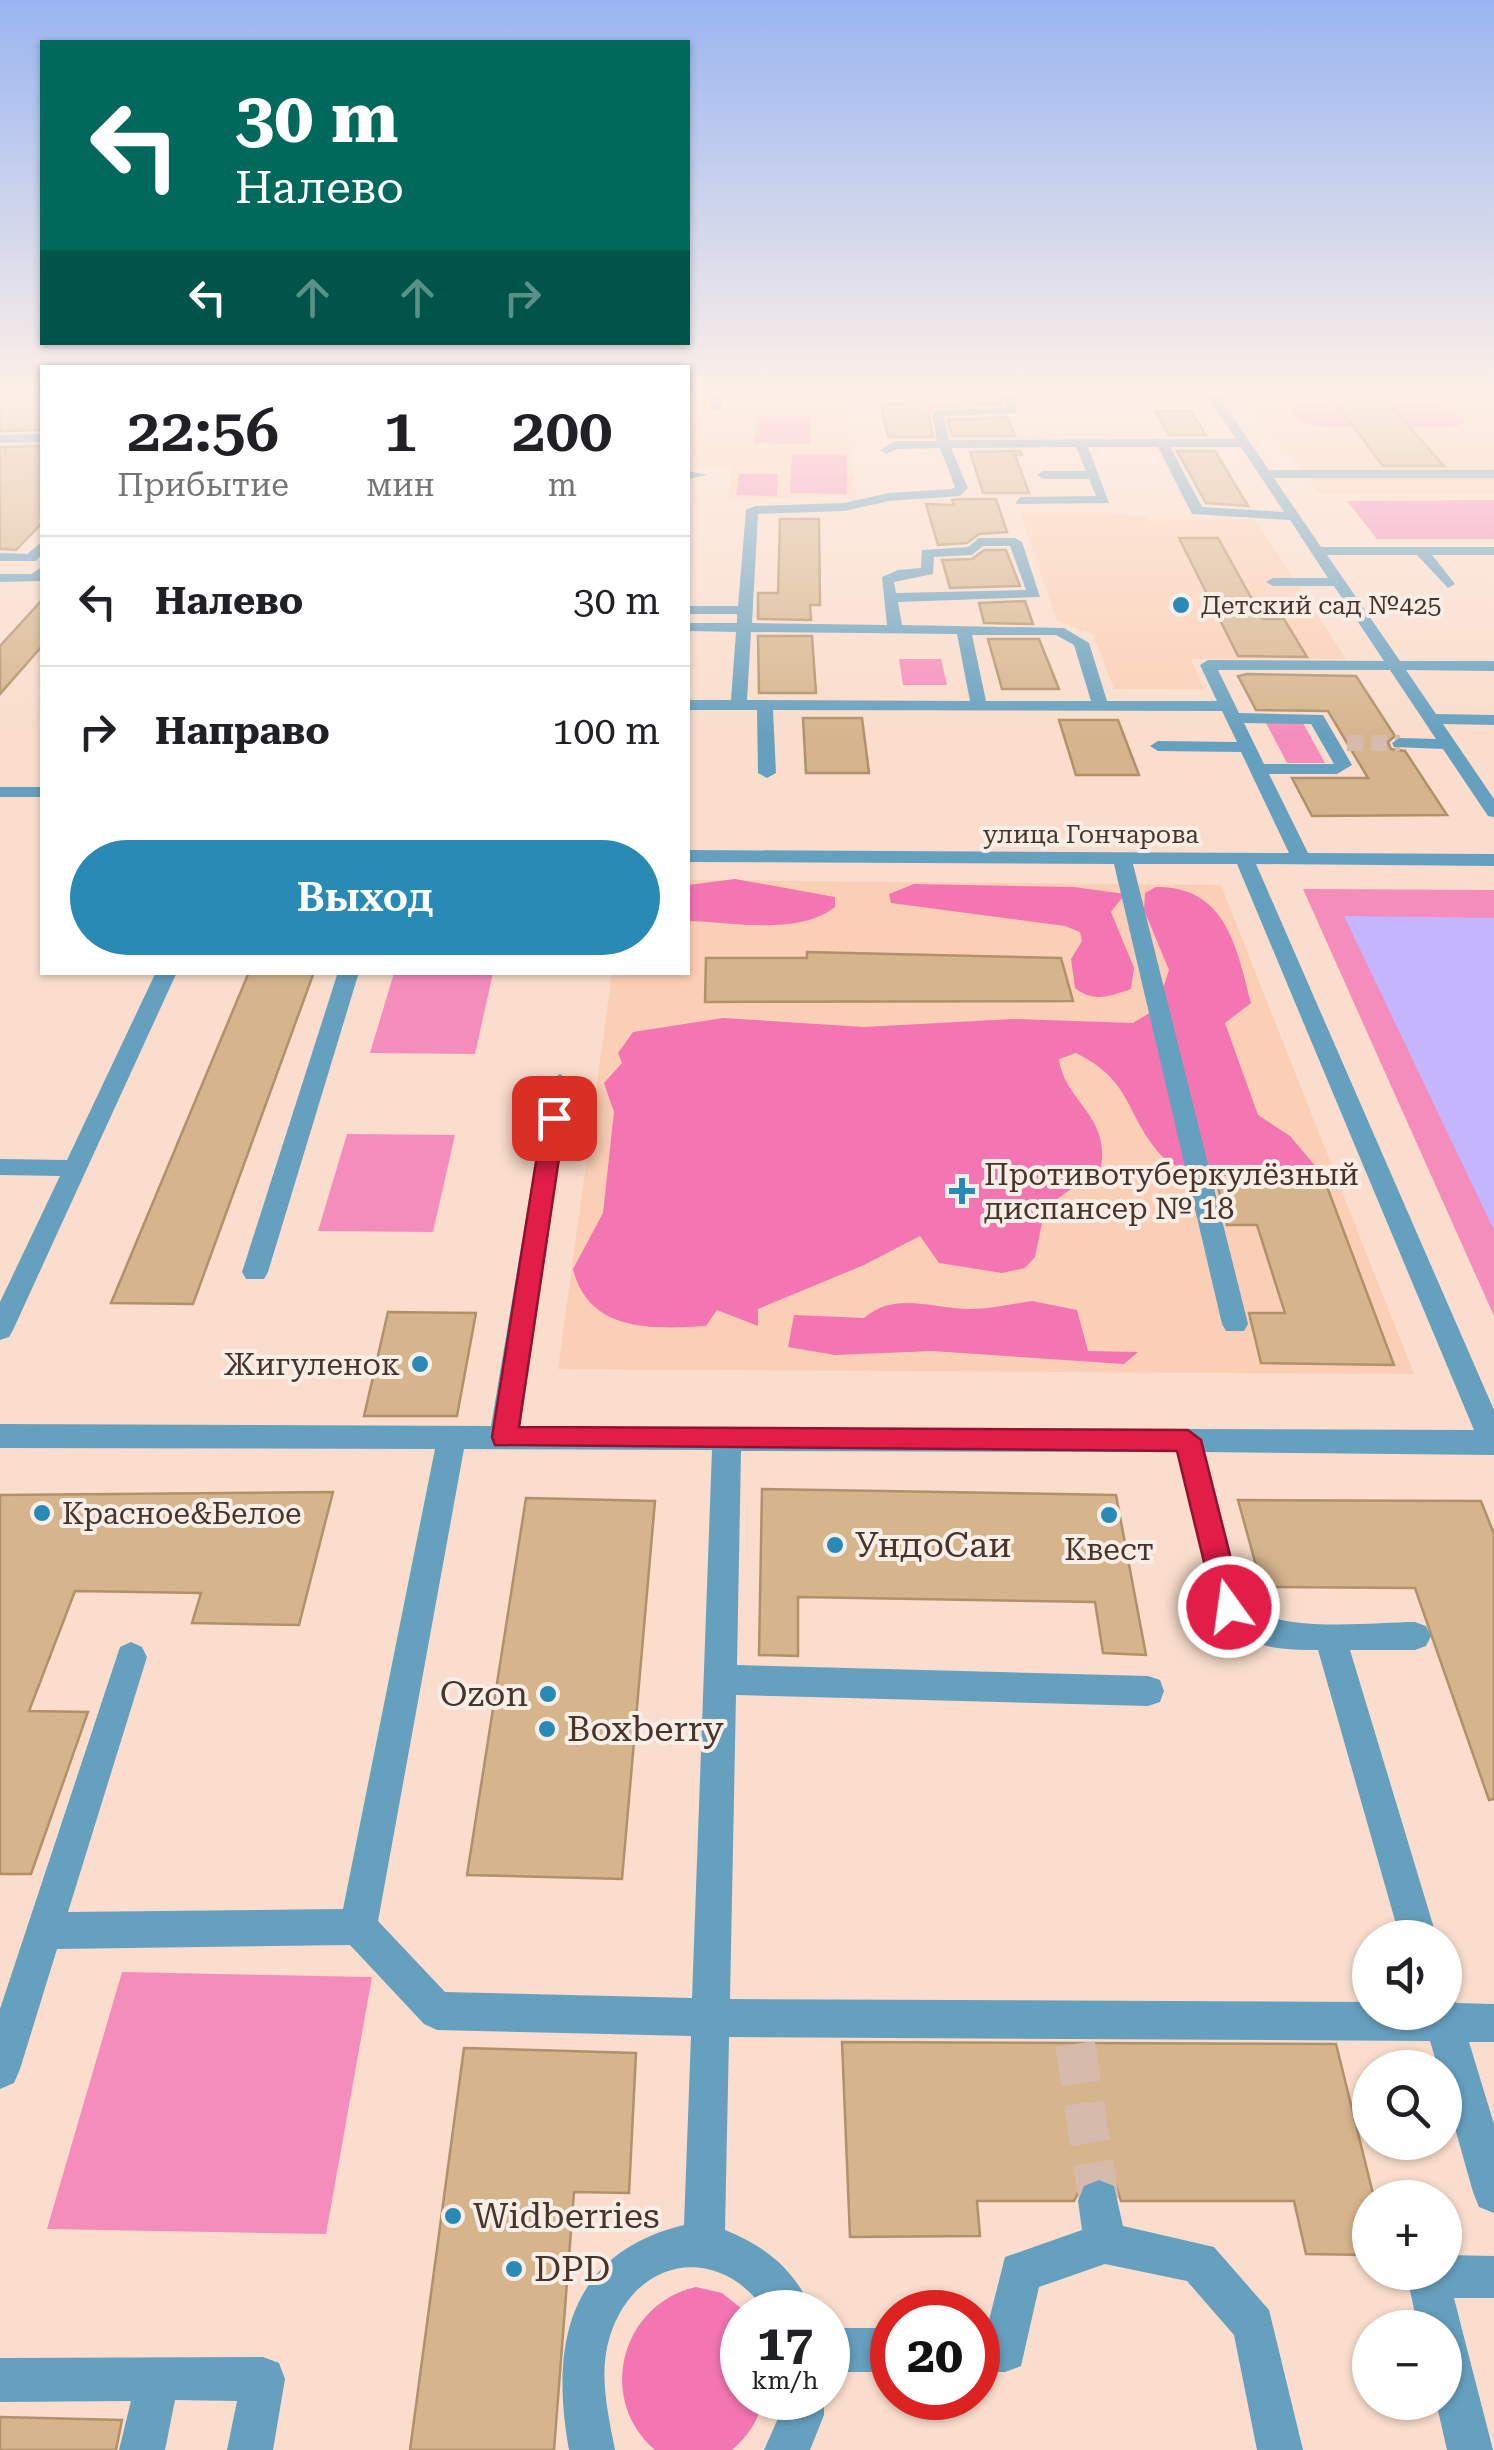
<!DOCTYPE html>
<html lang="ru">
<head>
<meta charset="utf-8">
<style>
	:root { --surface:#fff; --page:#f6f6f6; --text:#202124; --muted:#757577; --line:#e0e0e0; --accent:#298ab5 }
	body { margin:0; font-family:"Roboto Serif",serif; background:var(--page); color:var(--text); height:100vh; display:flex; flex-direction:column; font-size:38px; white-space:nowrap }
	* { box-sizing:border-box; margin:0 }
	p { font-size:32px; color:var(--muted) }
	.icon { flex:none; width:55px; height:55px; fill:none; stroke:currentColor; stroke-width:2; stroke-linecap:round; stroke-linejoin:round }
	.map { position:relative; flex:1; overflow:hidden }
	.sheet { position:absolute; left:40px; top:365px; width:650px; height:610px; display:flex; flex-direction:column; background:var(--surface); border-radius:0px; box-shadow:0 2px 8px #0004 }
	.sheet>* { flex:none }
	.banner { position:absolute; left:40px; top:40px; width:650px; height:305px; border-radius:0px; box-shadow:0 2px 8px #0004; background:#00695c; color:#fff; overflow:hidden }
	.tools { position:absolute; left:1352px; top:1920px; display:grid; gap:20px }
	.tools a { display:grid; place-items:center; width:110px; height:110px; border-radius:50%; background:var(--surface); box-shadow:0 2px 8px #0004; font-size:50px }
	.speed { position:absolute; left:720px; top:2290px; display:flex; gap:20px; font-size:50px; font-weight:700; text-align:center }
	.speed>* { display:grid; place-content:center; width:130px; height:130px; border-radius:50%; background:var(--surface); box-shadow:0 2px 8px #0004; line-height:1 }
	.speed small { font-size:25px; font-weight:400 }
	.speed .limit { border:15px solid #d22; background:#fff; color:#111 }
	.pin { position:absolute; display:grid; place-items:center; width:85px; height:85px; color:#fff; margin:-42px; border-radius:20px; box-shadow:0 5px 15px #0006 }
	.me { position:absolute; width:110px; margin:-55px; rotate:346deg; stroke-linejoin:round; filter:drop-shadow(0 0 8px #0008) }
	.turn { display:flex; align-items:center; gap:35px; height:210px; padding:0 30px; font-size:45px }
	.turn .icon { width:130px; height:130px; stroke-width:2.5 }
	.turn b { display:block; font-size:70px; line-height:85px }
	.lanes { display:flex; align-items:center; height:95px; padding:0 30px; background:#0003; justify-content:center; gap:50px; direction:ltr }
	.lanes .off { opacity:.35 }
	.eta { display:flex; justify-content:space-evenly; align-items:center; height:170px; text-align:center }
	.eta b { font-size:60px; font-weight:600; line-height:70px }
	.primary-button { display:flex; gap:20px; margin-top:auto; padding:20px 30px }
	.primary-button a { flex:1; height:115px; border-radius:60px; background:var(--accent); color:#fff; font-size:40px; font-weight:600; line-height:115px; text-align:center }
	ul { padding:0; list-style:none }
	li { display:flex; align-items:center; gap:30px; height:130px; padding:0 30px; border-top:2px solid var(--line) }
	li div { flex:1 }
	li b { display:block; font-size:38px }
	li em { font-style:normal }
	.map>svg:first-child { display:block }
	.built { fill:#fbcfb5 }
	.green { fill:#f58dbc }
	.forest { fill:#f375b1 }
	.water { fill:#c3b6fe }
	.building { fill:#d6b58d; stroke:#b09169; stroke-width:2.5 }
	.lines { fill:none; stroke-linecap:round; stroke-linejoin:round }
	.minor-tunnel-far1 { stroke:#d6bbac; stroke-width:16; stroke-dasharray:16 8; stroke-linecap:butt }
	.minor-tunnel { stroke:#d6bbac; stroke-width:40; stroke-dasharray:40 20; stroke-linecap:butt }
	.minor { fill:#66a0bf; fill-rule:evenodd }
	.route { fill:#e11d48; stroke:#92132f; stroke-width:2.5 }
	.poi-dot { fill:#298ab5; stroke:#f8eee8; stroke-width:4 }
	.labels { text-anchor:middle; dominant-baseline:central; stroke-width:8; stroke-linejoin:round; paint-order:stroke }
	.far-poi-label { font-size:25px; fill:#48352a; stroke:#f8eee8; text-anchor:start }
	.far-street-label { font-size:25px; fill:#48352a; stroke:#f8eee8 }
	.poi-label { font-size:30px; fill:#48352a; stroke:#f8eee8; text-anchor:start }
	.near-poi-label { font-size:35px; fill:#48352a; stroke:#f8eee8; text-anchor:start }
</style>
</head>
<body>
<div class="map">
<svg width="1494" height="2450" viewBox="0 0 1494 2450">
	<rect width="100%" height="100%" fill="#faddcc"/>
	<g class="built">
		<polygon points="688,394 844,395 856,495 728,500 732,467 688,467"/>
		<polygon points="1245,396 1481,396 1494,408 1494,494 1319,494"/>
		<polygon points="1020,513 1113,513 1144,516 1148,521 1255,519 1346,659 1191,659 1204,689 1114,689 1093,634 1057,621"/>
		<polygon points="688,880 1221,885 1414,1374 558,1369 612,973 688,972"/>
	</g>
	<g class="green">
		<path d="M 1302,403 C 1348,403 1433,390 1467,421 L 1455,427 L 1322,427 L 1301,422 L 1290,409 Z"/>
		<polygon points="757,416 811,417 811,444 754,443"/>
		<polygon points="792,454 846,455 847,494 790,493"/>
		<polygon points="739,474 778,474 777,496 736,495"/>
		<polygon points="1494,500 1494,539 1377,539 1347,501"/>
		<polygon points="899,659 941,659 947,685 903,685"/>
		<polygon points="1266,723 1303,723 1325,763 1287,763"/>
		<polygon points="1303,889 1494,890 1494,1316"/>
		<polygon points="394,973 493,973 475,1054 370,1053"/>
		<polygon points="347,1134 455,1135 433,1232 318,1231"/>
		<polygon points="122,1972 372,1977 326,2234 47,2229"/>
	</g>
	<g class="forest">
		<path d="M 735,879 L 835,897 L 835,907 C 798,936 732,922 688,921 L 688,885 Z"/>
		<path d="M 914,884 L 1074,887 L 1125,894 L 1111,912 L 1134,968 L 1131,989 C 1110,996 1094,1003 1075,988 L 1071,959 L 1082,941 L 1080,932 L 1065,926 L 891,903 L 889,894 Z"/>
		<path d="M 1156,887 C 1226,886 1237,948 1251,1003 L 1225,1023 L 1258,1115 L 1290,1136 L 1318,1169 C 1277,1174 1189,1189 1159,1153 C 1124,1111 1132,1081 1076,1053 L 1059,1059 C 1064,1101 1110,1115 1101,1167 L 1045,1208 L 1035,1257 L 1025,1268 L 1002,1273 L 939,1263 L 920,1236 L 864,1265 L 758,1309 L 758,1326 L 717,1310 L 706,1326 C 653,1329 589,1333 573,1269 L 603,1213 L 614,1112 L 604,1083 L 622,1063 L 618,1053 L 633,1032 L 723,1018 L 864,1027 L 1013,1019 L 1133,1023 L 1156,1009 L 1169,970 L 1144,910 L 1145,893 Z"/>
		<path d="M 1032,1301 L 1077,1310 L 1088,1351 L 1138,1352 L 1124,1364 L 932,1351 L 835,1355 L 788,1347 L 794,1315 L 864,1318 C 896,1291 932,1309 969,1309 C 990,1309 1012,1304 1032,1301 Z"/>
		<path d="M 696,2287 L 722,2293 L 746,2312 L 742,2398 L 763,2398 C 760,2419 748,2436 732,2450 L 655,2450 C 596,2399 621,2304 696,2287 Z"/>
	</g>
	<polygon class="water" points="1344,916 1494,918 1494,1230"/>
	<g class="building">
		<polygon points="0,394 42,394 42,430 0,431"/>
		<polygon points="903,394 998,394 1002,404 932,407 928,412 933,437 888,437 881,404 906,404"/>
		<polygon points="1329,394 1380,394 1444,466 1383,466"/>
		<polygon points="1155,411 1191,411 1206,435 1169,435"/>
		<polygon points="1007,417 1015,436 952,436 948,420"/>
		<polygon points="42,446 42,523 16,550 0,549 0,447"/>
		<polygon points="1020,451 1022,455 1015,455 1029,493 983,493 970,452"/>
		<polygon points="1177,451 1215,451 1248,506 1206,503"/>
		<polygon points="963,499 996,499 1007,532 979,534 967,543 938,545 926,504 954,505 952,500"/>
		<polygon points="780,519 819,519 820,605 810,605 811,620 758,619 758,593 778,593"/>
		<polygon points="1179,538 1218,538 1263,619 1284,619 1307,657 1238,656"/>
		<polygon points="984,550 1006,550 1020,586 950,588 942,560 972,559"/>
		<polygon points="42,600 42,646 0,694 0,646"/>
		<polygon points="1025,601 1033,624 984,623 979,603"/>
		<polygon points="758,636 812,636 816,693 759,693"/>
		<polygon points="988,639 1039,639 1059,689 1002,689"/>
		<polygon points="1247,674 1356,676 1395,736 1388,742 1391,749 1405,751 1447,815 1312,816 1292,778 1368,778 1328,711 1256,710 1238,676"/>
		<polygon points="803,718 862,718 869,773 806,773"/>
		<polygon points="1059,720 1118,720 1139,775 1076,775"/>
		<polygon points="807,952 1061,958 1073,1001 705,1002 706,958 807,958"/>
		<polygon points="249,972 314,972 193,1304 111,1303"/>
		<polygon points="1217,1183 1326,1184 1394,1365 1261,1363 1249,1313 1285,1313 1257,1225 1227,1225"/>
		<polygon points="388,1312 476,1313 457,1416 364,1416"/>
		<polygon points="762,1489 1116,1495 1146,1655 1103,1653 1095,1602 798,1597 798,1656 759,1655"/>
		<polygon points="333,1492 299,1625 192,1623 201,1593 75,1591 29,1711 88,1712 31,1874 0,1874 0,1495"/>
		<polygon points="526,1498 655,1501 622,1879 467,1875"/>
		<polygon points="1238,1500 1481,1501 1494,1534 1494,1799 1489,1800 1415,1588 1262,1587"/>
		<polygon points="842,2042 1336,2044 1374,2198 1370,2198 1370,2255 1306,2254 1294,2201 1121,2201 1115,2183 1100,2177 1083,2183 1074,2201 977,2201 980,2236 850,2237"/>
		<polygon points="464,2048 636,2053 629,2193 574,2192 554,2450 410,2450"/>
		<polygon points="0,2417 122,2420 116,2450 0,2450"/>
	</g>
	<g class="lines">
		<polyline class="minor-tunnel-far1" points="1347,743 1400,743"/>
		<polyline class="minor-tunnel" points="1075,2044 1099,2201"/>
		<g class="minor">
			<polygon points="711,394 723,394 721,411 711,409"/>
			<path d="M 1004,394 L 1015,394 L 1017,413 L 943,416 L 949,440 L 1236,439 L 1206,394 L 1217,394 L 1269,470 L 1494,470 L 1494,478 L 1274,478 L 1321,547 L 1494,547 L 1494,555 L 1432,555 L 1455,584 L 1448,588 L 1417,555 L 1327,555 L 1400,661 L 1494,661 L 1494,671 L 1406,670 L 1436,714 L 1494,715 L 1494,725 L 1443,724 L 1494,799 L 1494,817 L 1488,816 L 1443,749 L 1394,747 L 1392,743 L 1400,738 L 1436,739 L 1390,670 L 1218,670 L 1239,713 L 1323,715 L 1352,765 L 1337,774 L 1269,774 L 1308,853 L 1494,854 L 1494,866 L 1256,864 L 1494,1410 L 1494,1455 L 1205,1452 L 1243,1601 C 1272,1635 1371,1622 1415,1622 L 1426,1626 L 1431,1636 L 1426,1646 L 1415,1650 L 1350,1650 L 1437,1938 L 1400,1938 L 1318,1650 C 1280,1650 1243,1648 1218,1617 L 1177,1452 L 741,1451 L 737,1665 L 1148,1676 L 1160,1680 L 1164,1691 L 1160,1702 L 1148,1706 L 736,1695 L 730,1999 L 1370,2002 L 1370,2012 L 1445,2012 L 1445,1995 L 1457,2003 L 1494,2004 L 1494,2042 L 1469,2042 L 1494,2124 L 1494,2213 L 1479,2207 L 1473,2192 L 1445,2093 L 1445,2068 L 1438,2068 L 1430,2041 L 729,2037 L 725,2230 C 767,2247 795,2270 813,2312 L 766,2312 C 720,2243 635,2256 610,2336 C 598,2373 608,2413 615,2450 L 569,2450 C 550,2345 568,2253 684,2225 L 691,2036 L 437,2030 L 424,2024 L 350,1945 L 57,1949 L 20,2069 L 14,2083 L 0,2089 L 0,2009 L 120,1647 L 131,1642 L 142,1647 L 147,1657 L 68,1912 L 343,1909 L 435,1449 L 0,1448 L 0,1424 L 491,1426 L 549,1081 L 560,1074 L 571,1081 L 520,1427 L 1474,1430 L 1237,864 L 1133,864 L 1248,1324 L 1244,1331 L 1226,1331 L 1222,1324 L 1114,864 L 688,862 L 688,850 L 1289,853 L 1241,752 L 1158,751 L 1150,746 L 1158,741 L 1237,742 L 1222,711 L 773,710 L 776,773 L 767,778 L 758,773 L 757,710 L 688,710 L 688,700 L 731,700 L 736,632 L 688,631 L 688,623 L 737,623 L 737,614 L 688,614 L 688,606 L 738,606 L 746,510 L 755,506 L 844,503 L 889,493 L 952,489 L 955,487 L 940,448 L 898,449 L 886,454 L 880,450 L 896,441 L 937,441 L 932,411 L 1007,408 ZM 1076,447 L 1086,471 L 1043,471 L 1037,475 L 1043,479 L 1089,479 L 1096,496 L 1020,497 L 1015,504 L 1109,503 L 1088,447 L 1158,447 L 1192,514 L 1290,520 L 1328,578 L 1273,578 L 1266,582 L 1273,586 L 1334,586 L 1384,661 L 1208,660 L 1200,665 L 1217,701 L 1107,701 L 1089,643 L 1064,628 L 902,625 L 898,602 L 1040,597 L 1022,542 L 1015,538 L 979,538 L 968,547 L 922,550 L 921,568 L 898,570 L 882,577 L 887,625 L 752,623 L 758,514 L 844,511 L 889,501 L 960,496 L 968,488 L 951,448 ZM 1170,447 L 1241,447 L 1284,512 L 1202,507 ZM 983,546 L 1010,546 L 1026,590 L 896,593 L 894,582 L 933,574 L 934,557 L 972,555 ZM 751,632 L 957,634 L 970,701 L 747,700 ZM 972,635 L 1056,635 L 1074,645 L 1091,701 L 986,701 ZM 1244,723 L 1311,724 L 1334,764 L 1264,764 ZM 464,1449 L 712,1450 L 692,1998 L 445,1992 L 378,1921 Z"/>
			<polygon points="42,434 42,442 0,443 0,435"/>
			<polygon points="688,471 707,475 688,479"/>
			<polygon points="42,542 42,554 36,561 0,561 0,553 27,554"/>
			<polygon points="42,567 40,581 0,582 0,574 31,574"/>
			<rect x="0" y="787" width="42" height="10"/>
			<polygon points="156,972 177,972 13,1330 9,1337 0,1340 0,1302 60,1176 0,1175 0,1159 67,1160"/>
			<polygon points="338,972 359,972 268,1272 264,1279 246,1279 242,1272"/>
			<polygon points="1099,2180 1114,2186 1123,2226 1214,2247 1269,2310 1303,2450 1257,2450 1234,2335 1187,2281 1105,2264 1039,2287 1021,2366 1005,2372 978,2372 978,2328 987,2328 1005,2257 1082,2230 1078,2201 1084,2186"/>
			<polygon points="1445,2255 1494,2256 1494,2298 1454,2298 1493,2450 1447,2450 1436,2402 1445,2402 1445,2328 1418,2328 1407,2276 1408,2272 1445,2272"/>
			<rect x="828" y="2328" width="64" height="44"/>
			<polygon points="263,2357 279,2363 285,2379 273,2450 227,2450 237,2401 175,2400 165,2450 119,2450 131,2401 0,2402 0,2358"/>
			<polygon points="780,2398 824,2398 824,2415 810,2450 764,2450 780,2414"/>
		</g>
	</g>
	<linearGradient id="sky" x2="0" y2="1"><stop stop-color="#99b5f1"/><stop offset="0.53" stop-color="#fdf0e8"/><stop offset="1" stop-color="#fdf0e8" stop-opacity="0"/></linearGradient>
	<rect width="1494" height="737" fill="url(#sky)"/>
	<polygon class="route" points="554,1111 565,1118 519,1427 1188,1430 1201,1440 1243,1607 1239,1616 1229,1620 1219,1616 1215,1607 1177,1451 495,1445 492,1437 543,1118"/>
	<g class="poi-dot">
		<circle cx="1181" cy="605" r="10"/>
		<path d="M957 1176h10v10h10v10h-10v10h-10v-10h-10v-10h10z"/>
		<circle cx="420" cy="1364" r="10"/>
		<circle cx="42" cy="1513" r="10"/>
		<circle cx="1109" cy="1515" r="10"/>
		<circle cx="835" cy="1545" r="10"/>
		<circle cx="548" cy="1694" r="10"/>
		<circle cx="547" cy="1729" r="10"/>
		<circle cx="453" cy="2216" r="10"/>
		<circle cx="514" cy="2269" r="10"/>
	</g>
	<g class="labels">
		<g class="far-poi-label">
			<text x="1201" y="605">Детский сад №425</text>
		</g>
		<g class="far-street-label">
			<text x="1091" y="834">улица Гончарова</text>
		</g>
		<g class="poi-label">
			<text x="984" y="1174">Противотуберкулёзный<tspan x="984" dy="34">диспансер № 18</tspan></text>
			<text x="400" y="1364" text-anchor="end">Жигуленок</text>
			<text x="62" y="1513">Красное&amp;Белое</text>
			<text x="1109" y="1549" text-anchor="middle">Квест</text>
		</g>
		<g class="near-poi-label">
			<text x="855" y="1545">УндоСаи</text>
			<text x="528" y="1694" text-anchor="end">Ozon</text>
			<text x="567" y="1729">Boxberry</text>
			<text x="473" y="2216">Widberries</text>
			<text x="534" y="2269">DPD</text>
		</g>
	</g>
</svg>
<div class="tools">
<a><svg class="icon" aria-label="sound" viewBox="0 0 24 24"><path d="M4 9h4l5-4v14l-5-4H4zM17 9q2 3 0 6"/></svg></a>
<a><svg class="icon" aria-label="search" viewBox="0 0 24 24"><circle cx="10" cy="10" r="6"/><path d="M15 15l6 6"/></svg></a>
<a>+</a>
<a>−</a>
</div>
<div class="speed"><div>17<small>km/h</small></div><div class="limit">20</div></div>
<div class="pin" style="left:554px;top:1118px;background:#d93025"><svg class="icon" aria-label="arrive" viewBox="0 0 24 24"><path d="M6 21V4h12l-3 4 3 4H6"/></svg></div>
<svg class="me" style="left:1229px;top:1607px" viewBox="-20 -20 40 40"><circle r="17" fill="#e11d48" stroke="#fff" stroke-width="3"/><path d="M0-11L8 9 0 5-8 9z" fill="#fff"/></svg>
<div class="banner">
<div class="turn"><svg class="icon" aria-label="left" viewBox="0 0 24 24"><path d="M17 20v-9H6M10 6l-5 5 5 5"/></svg><div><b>30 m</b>Налево</div></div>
<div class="lanes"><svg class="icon" aria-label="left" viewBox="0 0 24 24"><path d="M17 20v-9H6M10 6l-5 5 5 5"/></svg><svg class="icon off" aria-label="ahead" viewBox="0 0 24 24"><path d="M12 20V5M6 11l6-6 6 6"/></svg><svg class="icon off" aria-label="ahead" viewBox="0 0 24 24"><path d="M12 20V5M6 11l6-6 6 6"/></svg><svg class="icon off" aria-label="right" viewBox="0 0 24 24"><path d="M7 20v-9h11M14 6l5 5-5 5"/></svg></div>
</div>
<section class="sheet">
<div class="eta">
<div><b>22:56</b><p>Прибытие</p></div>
<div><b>1</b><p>мин</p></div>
<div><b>200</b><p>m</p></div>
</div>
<ul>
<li><svg class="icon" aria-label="left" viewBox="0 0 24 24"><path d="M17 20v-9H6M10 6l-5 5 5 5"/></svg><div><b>Налево</b></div><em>30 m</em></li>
<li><svg class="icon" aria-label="right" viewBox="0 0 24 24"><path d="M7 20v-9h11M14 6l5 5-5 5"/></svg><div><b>Направо</b></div><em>100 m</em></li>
</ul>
<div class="primary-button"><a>Выход</a></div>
</section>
</div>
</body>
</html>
